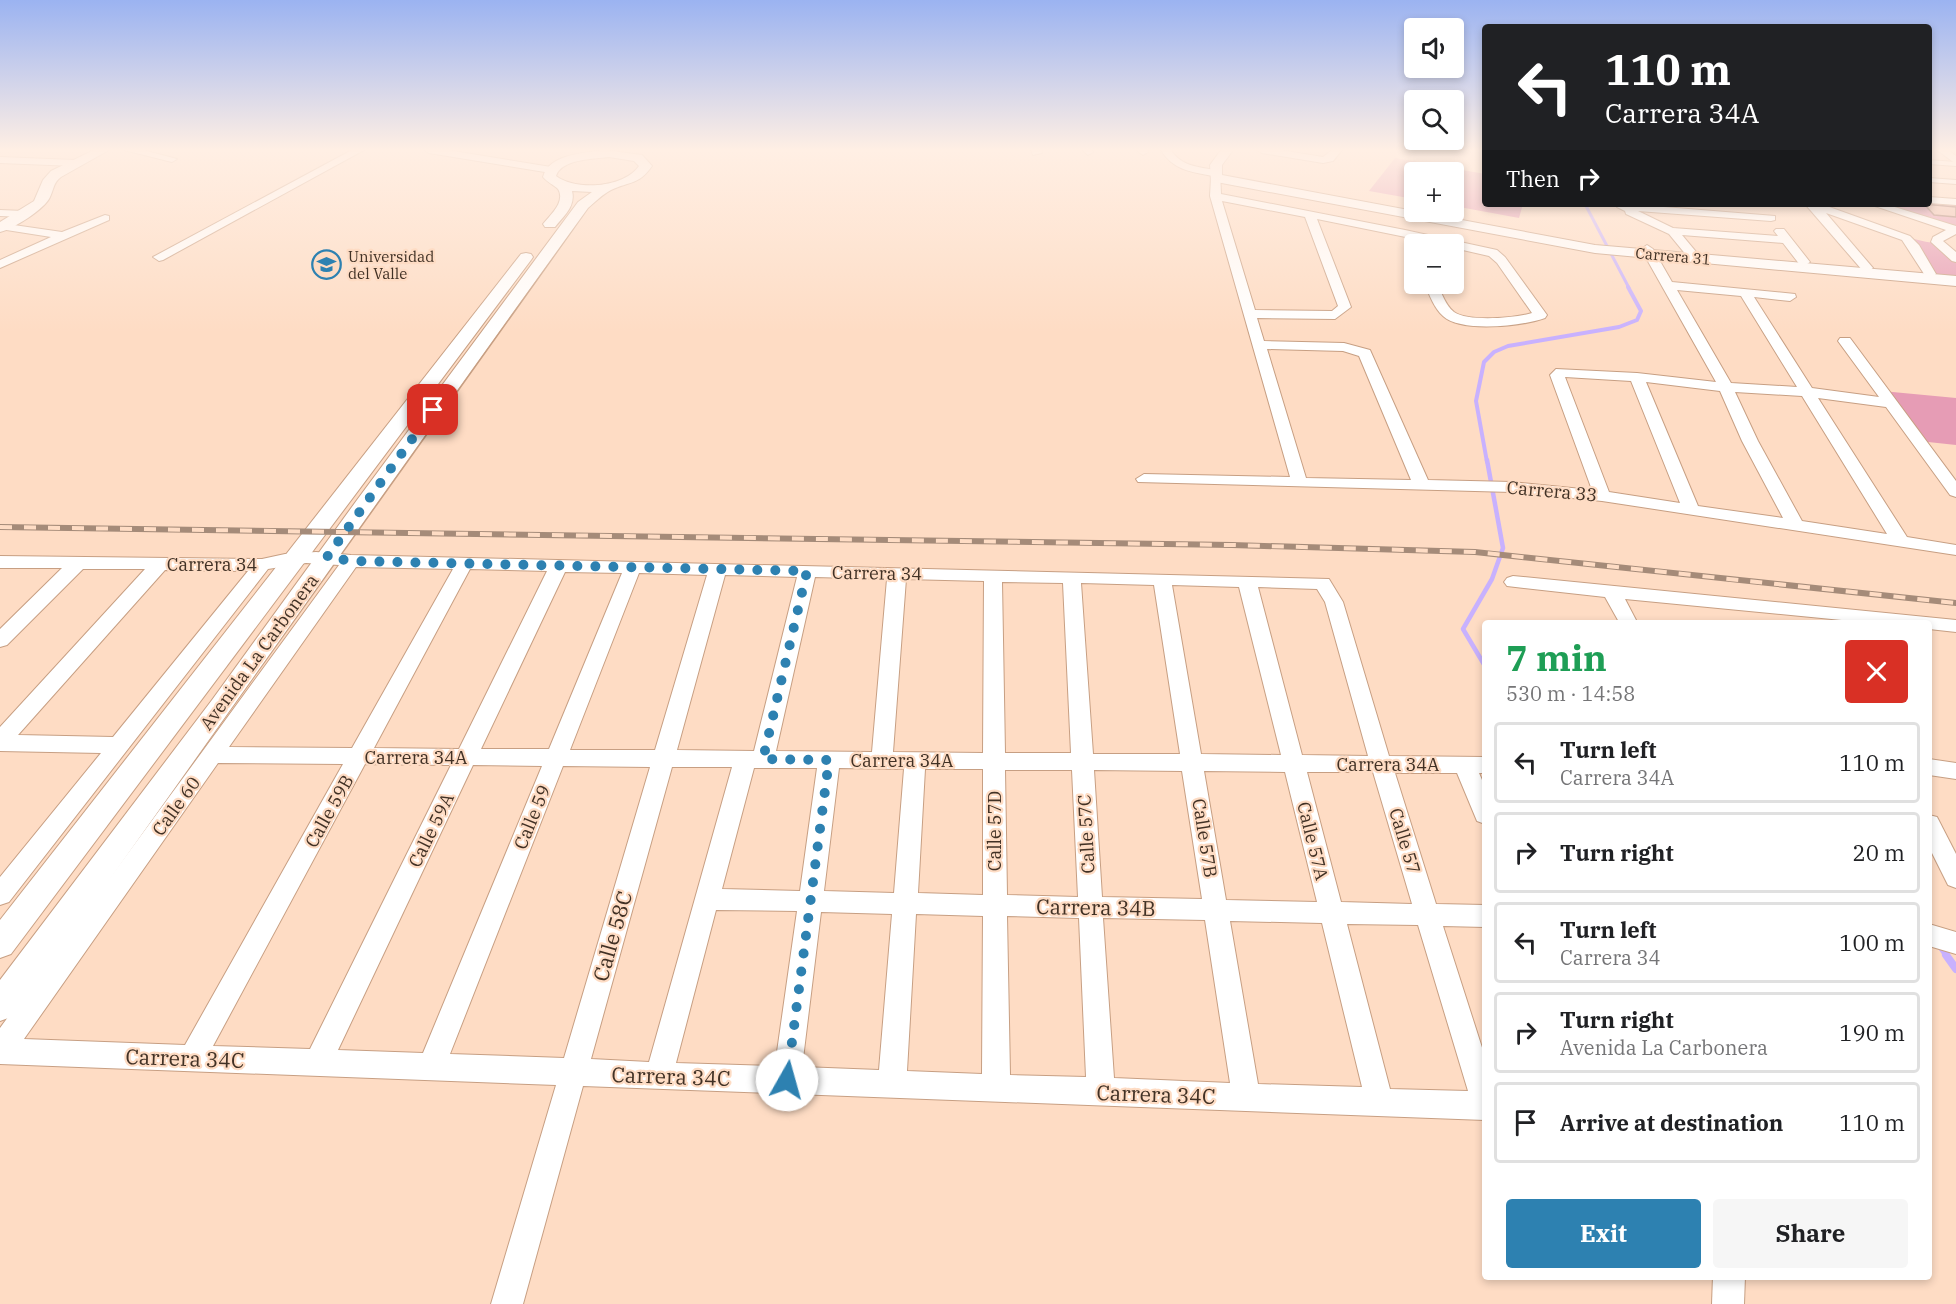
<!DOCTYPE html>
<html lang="en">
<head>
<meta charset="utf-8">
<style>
	:root { --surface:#fff; --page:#f6f6f6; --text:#202124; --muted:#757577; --line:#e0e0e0; --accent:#2d81b1 }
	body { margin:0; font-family:"IBM Plex Serif",serif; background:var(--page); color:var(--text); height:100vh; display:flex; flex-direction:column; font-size:22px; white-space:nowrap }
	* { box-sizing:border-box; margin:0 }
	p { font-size:20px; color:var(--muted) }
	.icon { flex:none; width:33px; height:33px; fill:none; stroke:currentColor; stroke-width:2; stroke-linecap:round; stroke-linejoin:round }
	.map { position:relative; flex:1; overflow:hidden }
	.side { position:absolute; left:1482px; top:620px; width:450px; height:660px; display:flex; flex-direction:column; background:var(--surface); border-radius:6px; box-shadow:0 3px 9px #0003 }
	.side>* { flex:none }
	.top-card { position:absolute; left:1482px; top:24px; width:450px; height:183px; border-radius:6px; box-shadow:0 3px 9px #0003; background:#202124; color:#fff; overflow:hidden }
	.tools { position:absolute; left:1404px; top:18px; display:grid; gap:12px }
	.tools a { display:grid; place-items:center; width:60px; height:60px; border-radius:6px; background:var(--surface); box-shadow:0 3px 9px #0003; font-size:30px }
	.pin { position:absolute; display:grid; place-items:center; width:51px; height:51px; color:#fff; margin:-26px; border-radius:12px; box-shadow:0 3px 9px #0006 }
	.me { position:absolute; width:66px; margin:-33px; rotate:7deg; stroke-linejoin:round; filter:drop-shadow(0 0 4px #0008) }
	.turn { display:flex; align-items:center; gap:21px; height:126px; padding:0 24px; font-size:27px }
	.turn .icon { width:78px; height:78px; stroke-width:2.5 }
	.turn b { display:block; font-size:42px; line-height:51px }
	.then { display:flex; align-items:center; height:57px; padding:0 24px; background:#0003; gap:12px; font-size:22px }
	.round { display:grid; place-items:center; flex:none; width:63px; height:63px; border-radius:6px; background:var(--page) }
	.head { display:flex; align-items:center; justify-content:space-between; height:102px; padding:0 24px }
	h1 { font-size:36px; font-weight:700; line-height:45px; color:#1e9e55 }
	.button { display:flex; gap:12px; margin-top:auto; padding:12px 24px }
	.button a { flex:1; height:69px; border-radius:6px; background:var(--accent); color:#fff; font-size:24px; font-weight:700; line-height:69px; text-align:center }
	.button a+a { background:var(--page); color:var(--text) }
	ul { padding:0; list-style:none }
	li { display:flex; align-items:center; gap:18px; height:81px; margin:0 12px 9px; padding:0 12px; border:3px solid var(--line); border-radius:6px }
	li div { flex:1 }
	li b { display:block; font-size:22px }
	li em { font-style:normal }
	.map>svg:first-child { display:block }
	.green { fill:#e69cb5 }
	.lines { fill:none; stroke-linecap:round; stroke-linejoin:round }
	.stream-far4 { stroke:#c8b1fe; stroke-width:3 }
	.stream-far3 { stroke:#c8b1fe; stroke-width:4 }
	.stream-far2 { stroke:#c8b1fe; stroke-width:4.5 }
	.stream-far1 { stroke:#c8b1fe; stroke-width:6 }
	.stream { stroke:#c8b1fe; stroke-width:8 }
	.building { fill:#eebdad; stroke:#a37567; stroke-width:1.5 }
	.pedestrian-casing { stroke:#c79f83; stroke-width:2 }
	.minor-casing { stroke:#c79f83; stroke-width:2 }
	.tertiary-casing { stroke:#c79f83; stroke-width:2 }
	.pedestrian { fill:#fff; fill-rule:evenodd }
	.minor { fill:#fff; fill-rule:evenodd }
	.tertiary { fill:#fff; fill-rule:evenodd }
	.rail-casing { stroke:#a58b79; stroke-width:6 }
	.rail { stroke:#fedcc4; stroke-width:4; stroke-dasharray:12; stroke-linecap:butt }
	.route { stroke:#2d81b1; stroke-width:10; stroke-dasharray:0 18 }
	.labels { text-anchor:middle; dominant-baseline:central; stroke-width:4.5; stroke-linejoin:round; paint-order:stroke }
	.far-poi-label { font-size:15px; fill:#413125; stroke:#fedcc4; text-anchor:start }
	.far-street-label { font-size:15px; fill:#413125; stroke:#fedcc4 }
	.street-label { font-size:18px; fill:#413125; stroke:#fedcc4 }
	.near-street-label { font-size:21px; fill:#413125; stroke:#fedcc4 }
</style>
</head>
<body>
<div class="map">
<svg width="1956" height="1304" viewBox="0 0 1956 1304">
	<rect width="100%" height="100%" fill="#fedcc4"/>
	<g class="green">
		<polygon points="1395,158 1485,174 1485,204 1523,204 1519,218 1454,206 1454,172 1414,172 1414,199 1369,191"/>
		<polygon points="1929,200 1956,202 1956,230 1875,204 1929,204"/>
		<path d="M 1906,238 C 1917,238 1926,244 1937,242 L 1956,258 L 1956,276 L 1930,274 Z"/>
		<polygon points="1882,391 1956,398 1956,445 1919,441"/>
	</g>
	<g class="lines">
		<polyline class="stream-far4" points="1585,204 1629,288"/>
		<polyline class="stream-far3" points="1487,462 1476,401 1484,362 1494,352 1508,346 1619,327 1637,320 1641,311 1628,287"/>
		<polyline class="stream-far2" points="1485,666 1463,629 1492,579 1503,548 1487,460"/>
		<polyline class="stream-far1" points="1939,945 1947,956"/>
		<polyline class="stream" points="1946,955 1956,969"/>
	</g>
	<polygon class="building" points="1924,204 1956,207 1956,217 1934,215"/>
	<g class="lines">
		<defs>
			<g id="pedestrian">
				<polygon points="1929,160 1956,162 1956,166 1929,164"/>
				<polygon points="1929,178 1956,180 1956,184 1929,182"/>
			</g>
			<g id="minor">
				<polygon points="124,150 143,150 177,159 172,162"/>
				<polygon points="352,150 364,150 163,260 159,261 153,257"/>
				<polygon points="424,150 447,150 551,167 556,170 551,173 429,153"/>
				<polygon points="1031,150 1041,150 1042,153 1033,155"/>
				<polygon points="1082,150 1092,150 1093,152 1088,155"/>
				<polygon points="1136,150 1147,150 1148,152 1143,155"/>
				<path d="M 1161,150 L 1171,150 C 1182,168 1202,167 1220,171 L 1221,194 L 1405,230 L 1497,250 L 1505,257 L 1547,315 L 1545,318 C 1523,326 1461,333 1443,316 C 1434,308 1429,294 1425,284 L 1437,284 C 1442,293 1445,305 1454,312 C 1468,322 1516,318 1532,313 L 1497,263 L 1489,256 L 1454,248 L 1454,244 L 1440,244 L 1317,219 L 1351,307 L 1335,319 L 1257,318 L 1264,341 L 1344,343 L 1370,350 L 1428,480 L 1512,482 L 1592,490 L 1550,375 L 1556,369 L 1637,373 L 1716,382 L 1641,249 L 1647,245 L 1653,249 L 1672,282 L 1795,294 L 1796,297 L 1790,301 L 1754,297 L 1812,388 L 1879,397 L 1838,341 L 1840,338 L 1850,338 L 1956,481 L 1956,497 L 1950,495 L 1886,407 L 1818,398 L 1907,537 L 1956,545 L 1956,555 L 1602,501 L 1512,492 L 1138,482 L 1136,479 L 1144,474 L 1290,477 L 1210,196 L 1211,178 L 1213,176 C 1191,172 1173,170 1161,150 ZM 1222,201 L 1305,217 L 1338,306 L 1332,311 L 1255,310 ZM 1677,290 L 1741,296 L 1797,387 L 1731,383 ZM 1267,349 L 1343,351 L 1359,356 L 1411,480 L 1306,478 ZM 1565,377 L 1631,381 L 1680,503 L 1609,492 ZM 1646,382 L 1720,391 L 1742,441 L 1783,518 L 1698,506 ZM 1735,392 L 1802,396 L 1887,534 L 1802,521 L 1758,441 Z"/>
				<polygon points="1257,150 1280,150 1323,157 1332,150 1342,150 1333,161 1323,163 1262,153"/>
				<polygon points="1937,150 1948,150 1956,156 1956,164"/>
				<polygon points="0,157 75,160 80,163 75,166 0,163"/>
				<polygon points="1929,197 1956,199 1956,205 1929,203"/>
				<polygon points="1627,204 1775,216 1775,220 1771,221 1638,211 1673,228 1778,236 1774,231 1776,229 1784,229 1810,262 1804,266 1800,265 1783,243 1682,235 1697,253 1695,256 1687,256 1669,234 1626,214 1625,211 1617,207"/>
				<polygon points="1805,204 1821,204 1910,236 1919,245 1936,274 1930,278 1926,277 1902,240 1826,213 1873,268 1867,272 1863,271"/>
				<polygon points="1869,204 1885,204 1956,226 1956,234 1943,241 1956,252 1956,262 1952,261 1931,242 1933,237 1946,230"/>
				<polygon points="0,210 24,211 30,214 24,217 0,216"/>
				<polygon points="105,215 109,216 109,220 0,268 0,260 51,237 0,229 0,223 62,232"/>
				<path d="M 316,552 L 351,555 L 1329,579 L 1343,602 L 1389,756 L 1485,757 L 1485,773 L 1479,773 L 1485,787 L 1485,824 L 1477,821 L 1457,773 L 1395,773 L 1436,904 L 1485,905 L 1485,927 L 1443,926 L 1485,1057 L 1485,1120 L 583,1086 L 523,1304 L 491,1304 L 556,1085 L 0,1064 L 0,1028 L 339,565 L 306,563 L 268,569 L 9,902 L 0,905 L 0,877 L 101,753 L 0,751 L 0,727 L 145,569 L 83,569 L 7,645 L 0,647 L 0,629 L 62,568 L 0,568 L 0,556 L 262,559 L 285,554 ZM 356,567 L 453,569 L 352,748 L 229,747 ZM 470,569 L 547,571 L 459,749 L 374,748 ZM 165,570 L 248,571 L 113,737 L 18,735 ZM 565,572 L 622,573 L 549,749 L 481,749 ZM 639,573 L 707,575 L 655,750 L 570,750 ZM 725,575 L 797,577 L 754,751 L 677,750 ZM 815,577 L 887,579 L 872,752 L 776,751 ZM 906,579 L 984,581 L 983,753 L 893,752 ZM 1002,582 L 1063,583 L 1071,753 L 1005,753 ZM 1081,583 L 1154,585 L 1180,754 L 1093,754 ZM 1172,585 L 1239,587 L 1281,755 L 1201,754 ZM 1258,587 L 1317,589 L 1325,602 L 1368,756 L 1302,755 ZM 218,763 L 343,764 L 185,1045 L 24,1039 ZM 365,764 L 451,765 L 310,1049 L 213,1046 ZM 473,765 L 542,766 L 423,1053 L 338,1050 ZM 563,766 L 650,767 L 564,1058 L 450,1054 ZM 672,767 L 732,767 L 649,1062 L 591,1059 ZM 754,768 L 817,768 L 800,891 L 722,889 ZM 839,768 L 904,769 L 894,893 L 824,891 ZM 925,769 L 983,769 L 983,895 L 918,893 ZM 1005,770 L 1072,770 L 1078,897 L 1007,895 ZM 1094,770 L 1182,771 L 1202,899 L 1102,897 ZM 1204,771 L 1285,772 L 1317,902 L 1226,900 ZM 1307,772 L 1373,772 L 1412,904 L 1341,902 ZM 716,910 L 797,911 L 775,1066 L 676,1063 ZM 821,912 L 892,914 L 879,1070 L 802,1067 ZM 916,914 L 983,916 L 982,1074 L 907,1071 ZM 1007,916 L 1079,918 L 1086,1077 L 1010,1075 ZM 1103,918 L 1205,920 L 1230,1083 L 1114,1078 ZM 1230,921 L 1322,923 L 1362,1087 L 1258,1084 ZM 1347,924 L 1418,925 L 1468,1091 L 1390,1089 Z"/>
				<polygon points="1513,576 1956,620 1956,632 1929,629 1929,622 1862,622 1625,599 1637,622 1619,622 1605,597 1507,586 1504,582 1507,578"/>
				<polygon points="1929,759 1956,763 1956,779 1929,775"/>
				<polygon points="1929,815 1937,817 1956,854 1956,888 1948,885 1929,847"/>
				<polygon points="1929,924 1956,932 1956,954 1929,946"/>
				<polygon points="1713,1276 1745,1276 1744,1304 1712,1304"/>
			</g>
			<g id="tertiary">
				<path d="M 94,150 L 109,150 L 61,177 C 53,183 54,189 50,197 C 45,209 13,229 0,232 L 0,222 L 34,201 L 43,180 L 51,171 Z"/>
				<path d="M 604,150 L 642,155 L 652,166 C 639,185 630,181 611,190 C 603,194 595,202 588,208 C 394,476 205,748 11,1017 L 0,1021 L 0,980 L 212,700 L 357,500 L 578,202 L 592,192 L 572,191 C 576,206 564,216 555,227 L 545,227 L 543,224 C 550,215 566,202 558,189 C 554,185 547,182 543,177 C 549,154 584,153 604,150 ZM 609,157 L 634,161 L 639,166 C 624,188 576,191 556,176 C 561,159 594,159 609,157 Z"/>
				<polygon points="1221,150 1233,150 1222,165 1222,175 1595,245 1956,276 1956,286 1595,253 1211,181 1210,165"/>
				<polygon points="526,253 531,254 533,257 531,260 11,954 0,958 0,920 521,254"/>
			</g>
		</defs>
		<use href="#pedestrian" class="pedestrian-casing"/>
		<use href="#minor" class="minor-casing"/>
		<use href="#tertiary" class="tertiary-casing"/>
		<use href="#pedestrian" class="pedestrian"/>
		<use href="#minor" class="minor"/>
		<use href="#tertiary" class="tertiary"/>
		<defs>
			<polyline id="rail" points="0,527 1232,545 1475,552 1956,603"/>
		</defs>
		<use href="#rail" class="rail-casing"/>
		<use href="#rail" class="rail"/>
	</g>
	<linearGradient id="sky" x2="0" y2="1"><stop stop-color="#9bb3f1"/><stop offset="0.45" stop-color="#ffefe4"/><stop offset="1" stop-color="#ffefe4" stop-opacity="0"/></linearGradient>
	<rect width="1956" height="333" fill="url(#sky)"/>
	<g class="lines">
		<polyline class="route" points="433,410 327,557 351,561 807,571 763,759 829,760 787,1080"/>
	</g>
	<defs>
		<symbol id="university-ring" viewBox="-11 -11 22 22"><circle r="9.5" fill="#fedcc4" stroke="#2d81b1" stroke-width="1.5"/><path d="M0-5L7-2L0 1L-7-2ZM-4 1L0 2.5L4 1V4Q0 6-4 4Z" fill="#2d81b1"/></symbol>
	</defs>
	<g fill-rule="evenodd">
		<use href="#university-ring" x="310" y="248" width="33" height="33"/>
	</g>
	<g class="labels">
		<g class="far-poi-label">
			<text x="348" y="256">Universidad<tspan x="348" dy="17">del Valle</tspan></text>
		</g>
		<g class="far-street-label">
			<text transform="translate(1673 256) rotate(5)">Carrera 31</text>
		</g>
		<g class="street-label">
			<text transform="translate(1552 491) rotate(5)">Carrera 33</text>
			<text x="212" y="564">Carrera 34</text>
			<text transform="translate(877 573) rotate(1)">Carrera 34</text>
			<text transform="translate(259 652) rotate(-54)">Avenida La Carbonera</text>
			<text x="416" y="757">Carrera 34A</text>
			<text x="902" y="760">Carrera 34A</text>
			<text x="1388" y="764">Carrera 34A</text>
			<text transform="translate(176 806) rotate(-54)">Calle 60</text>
			<text transform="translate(329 811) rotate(-61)">Calle 59B</text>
			<text transform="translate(532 817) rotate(-68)">Calle 59</text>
			<text transform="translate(431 830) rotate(-64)">Calle 59A</text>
			<text transform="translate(994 831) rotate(-90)">Calle 57D</text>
			<text transform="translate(1086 834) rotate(-93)">Calle 57C</text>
			<text transform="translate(1205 838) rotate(81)">Calle 57B</text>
			<text transform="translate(1313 841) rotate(76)">Calle 57A</text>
			<text transform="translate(1405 841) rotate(73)">Calle 57</text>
		</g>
		<g class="near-street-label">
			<text transform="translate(1096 907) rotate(1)">Carrera 34B</text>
			<text transform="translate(612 936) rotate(-74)">Calle 58C</text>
			<text transform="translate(185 1058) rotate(2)">Carrera 34C</text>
			<text transform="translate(671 1076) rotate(2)">Carrera 34C</text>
			<text transform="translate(1156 1094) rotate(2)">Carrera 34C</text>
		</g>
	</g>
</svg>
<div class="tools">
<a><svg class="icon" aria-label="sound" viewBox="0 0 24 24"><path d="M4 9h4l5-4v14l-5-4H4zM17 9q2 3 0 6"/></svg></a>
<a><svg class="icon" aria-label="search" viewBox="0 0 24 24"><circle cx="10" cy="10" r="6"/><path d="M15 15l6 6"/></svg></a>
<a>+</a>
<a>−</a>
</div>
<div class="pin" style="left:433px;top:410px;background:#d93025"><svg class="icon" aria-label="arrive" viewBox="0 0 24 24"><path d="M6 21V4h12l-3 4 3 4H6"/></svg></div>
<svg class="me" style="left:787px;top:1080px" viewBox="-20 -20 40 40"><circle r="19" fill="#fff"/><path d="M0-13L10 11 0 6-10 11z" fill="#2d81b1"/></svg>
<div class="top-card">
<div class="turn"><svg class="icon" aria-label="left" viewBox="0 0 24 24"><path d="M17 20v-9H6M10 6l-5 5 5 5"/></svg><div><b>110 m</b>Carrera 34A</div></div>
<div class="then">Then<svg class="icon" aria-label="right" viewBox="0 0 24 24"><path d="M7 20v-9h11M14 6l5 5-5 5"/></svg></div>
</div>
<section class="side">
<div class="head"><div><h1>7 min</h1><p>530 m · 14:58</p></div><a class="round" style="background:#d93025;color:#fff"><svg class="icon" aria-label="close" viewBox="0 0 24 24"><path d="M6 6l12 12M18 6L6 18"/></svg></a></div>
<ul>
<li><svg class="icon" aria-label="left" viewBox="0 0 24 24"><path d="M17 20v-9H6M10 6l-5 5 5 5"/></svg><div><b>Turn left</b><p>Carrera 34A</p></div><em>110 m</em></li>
<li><svg class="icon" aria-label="right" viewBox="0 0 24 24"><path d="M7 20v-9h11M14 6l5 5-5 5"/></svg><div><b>Turn right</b></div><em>20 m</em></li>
<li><svg class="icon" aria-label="left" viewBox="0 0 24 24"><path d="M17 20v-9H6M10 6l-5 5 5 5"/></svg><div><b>Turn left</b><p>Carrera 34</p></div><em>100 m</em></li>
<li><svg class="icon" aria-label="right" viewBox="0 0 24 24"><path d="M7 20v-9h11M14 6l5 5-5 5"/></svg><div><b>Turn right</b><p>Avenida La Carbonera</p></div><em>190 m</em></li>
<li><svg class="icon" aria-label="arrive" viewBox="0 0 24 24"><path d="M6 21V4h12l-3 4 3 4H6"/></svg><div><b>Arrive at destination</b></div><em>110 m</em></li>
</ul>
<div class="button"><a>Exit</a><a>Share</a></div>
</section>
</div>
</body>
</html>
